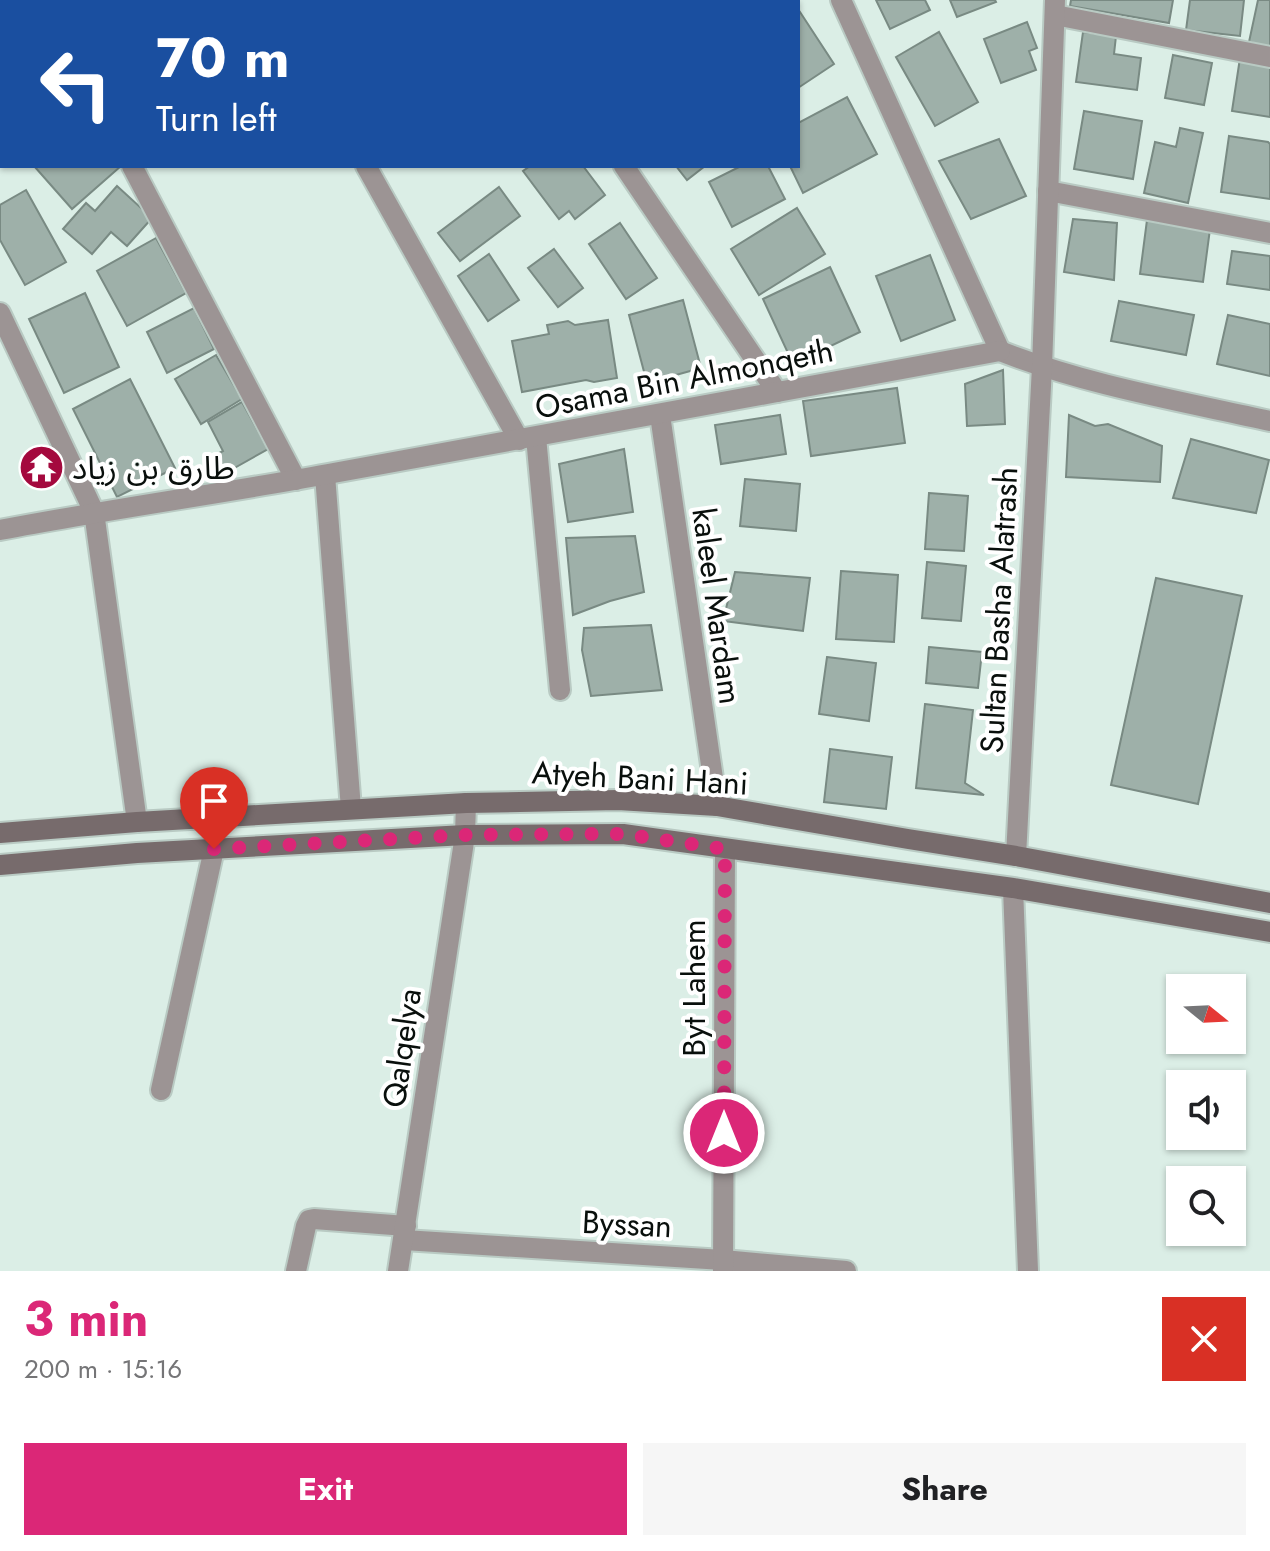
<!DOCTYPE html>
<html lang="en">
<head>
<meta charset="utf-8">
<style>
	:root { --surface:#fff; --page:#f6f6f6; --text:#202124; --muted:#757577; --accent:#db2777 }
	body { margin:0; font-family:Jost,"Noto Sans Arabic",sans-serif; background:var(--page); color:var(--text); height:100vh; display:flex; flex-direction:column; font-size:30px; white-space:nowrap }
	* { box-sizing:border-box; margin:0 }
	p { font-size:26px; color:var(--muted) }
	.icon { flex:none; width:44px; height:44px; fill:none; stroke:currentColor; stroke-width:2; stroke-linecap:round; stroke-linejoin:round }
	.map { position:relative; height:1271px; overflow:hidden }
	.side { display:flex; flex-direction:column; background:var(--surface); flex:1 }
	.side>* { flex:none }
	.top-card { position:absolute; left:0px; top:0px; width:800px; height:168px; box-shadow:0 2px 6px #0004; background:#1a4fa0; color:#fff; overflow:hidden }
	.needle { width:52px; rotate:108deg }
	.buttons { position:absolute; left:1166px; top:974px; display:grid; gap:16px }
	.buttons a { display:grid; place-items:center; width:80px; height:80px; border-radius:0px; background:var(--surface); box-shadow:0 2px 6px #0004; font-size:40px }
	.pin { position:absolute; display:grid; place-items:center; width:68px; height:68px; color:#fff; margin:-82px -34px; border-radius:50% 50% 50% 0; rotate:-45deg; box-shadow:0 0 8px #0007 }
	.pin .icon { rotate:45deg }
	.me { position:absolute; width:88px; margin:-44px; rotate:0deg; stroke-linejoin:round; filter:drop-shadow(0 0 6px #0008) }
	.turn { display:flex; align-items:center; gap:28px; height:168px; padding:0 24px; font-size:36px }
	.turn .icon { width:104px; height:104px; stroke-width:2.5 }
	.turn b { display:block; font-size:56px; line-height:68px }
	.round { display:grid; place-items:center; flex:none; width:84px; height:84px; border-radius:0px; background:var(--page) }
	.summary { display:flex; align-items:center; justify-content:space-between; height:136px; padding:0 24px }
	h1 { font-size:48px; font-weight:700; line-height:60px; color:var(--accent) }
	.primary-button { display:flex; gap:16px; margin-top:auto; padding:16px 24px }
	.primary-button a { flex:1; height:92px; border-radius:0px; background:var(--accent); color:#fff; font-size:32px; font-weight:700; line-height:92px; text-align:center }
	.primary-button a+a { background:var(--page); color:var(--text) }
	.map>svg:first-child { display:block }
	.building { fill:#9eb0a9; stroke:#798a83; stroke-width:2 }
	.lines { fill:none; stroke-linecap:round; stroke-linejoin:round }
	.street-casing { stroke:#b9cac3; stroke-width:24 }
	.secondary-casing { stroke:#b9cac3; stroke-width:24 }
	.street { stroke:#9c9494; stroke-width:20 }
	.secondary { stroke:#776b6c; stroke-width:20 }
	.route { stroke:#db2777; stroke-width:14; stroke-dasharray:0 25.2 }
	.labels { text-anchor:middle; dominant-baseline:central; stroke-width:8; stroke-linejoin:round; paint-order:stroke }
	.street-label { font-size:32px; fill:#090f0c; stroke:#fff }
	.poi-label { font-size:32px; fill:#090f0c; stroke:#fff; text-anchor:start }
</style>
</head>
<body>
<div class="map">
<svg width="1270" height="1271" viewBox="0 0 1270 1271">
	<rect width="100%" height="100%" fill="#dbeee6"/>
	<g class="building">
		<polygon points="277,0 351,0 352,1 279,2"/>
		<polygon points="639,0 691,0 692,2 640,2"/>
		<polygon points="876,0 925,0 930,10 890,29"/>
		<polygon points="950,0 995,0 996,2 957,17"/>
		<polygon points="1071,0 1173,0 1169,23 1070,6"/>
		<polygon points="1190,0 1244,0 1240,36 1186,30"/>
		<polygon points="1258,0 1270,0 1270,47 1249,42"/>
		<polygon points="800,12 834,64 798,88 798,14"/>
		<polygon points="1027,22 1037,48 1029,51 1036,70 1001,83 984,39"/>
		<polygon points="939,32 978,102 935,126 896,57"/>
		<polygon points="1083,32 1116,36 1114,54 1141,58 1137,90 1076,82"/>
		<polygon points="1173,55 1212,63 1204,105 1165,98"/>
		<polygon points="1240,58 1270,63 1270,117 1232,111"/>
		<polygon points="847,97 877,154 803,193 790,166 798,166 798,123"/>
		<polygon points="1084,111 1142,121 1133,179 1074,169"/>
		<polygon points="1180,128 1203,133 1188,203 1144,193 1155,142 1176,147"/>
		<polygon points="1229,136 1268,142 1270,144 1270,199 1221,192"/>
		<polygon points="999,139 1026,196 971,219 939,161"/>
		<polygon points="34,166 121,166 72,209"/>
		<polygon points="530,166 583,166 605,195 575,219 569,211 559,219 523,171"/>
		<polygon points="676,166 705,166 687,180"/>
		<polygon points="741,166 768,166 785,199 732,227 709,182"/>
		<polygon points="117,186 152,218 127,246 111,232 92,254 63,229 86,203 95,211"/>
		<polygon points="499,187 520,216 460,261 438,233"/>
		<polygon points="26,190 66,262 25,285 0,240 0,205"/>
		<polygon points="797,208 825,254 759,295 731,249"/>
		<polygon points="1073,219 1117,223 1114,280 1064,272"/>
		<polygon points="1147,220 1210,229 1203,282 1140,274"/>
		<polygon points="620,223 657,278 626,299 589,244"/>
		<polygon points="156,238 186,293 127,326 97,271"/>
		<polygon points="554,249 583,288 558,307 528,268"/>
		<polygon points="1232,251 1270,256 1270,290 1227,284"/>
		<polygon points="489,254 519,300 488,321 458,276"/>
		<polygon points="930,255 955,320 901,341 876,276"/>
		<polygon points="830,267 860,332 793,364 763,299"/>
		<polygon points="85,293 119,367 64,393 29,319"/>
		<polygon points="683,300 701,368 647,383 629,315"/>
		<polygon points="1119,301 1194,315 1186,355 1111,341"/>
		<polygon points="194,308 214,349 167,373 147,332"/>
		<polygon points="1228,315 1270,324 1270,376 1217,364"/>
		<polygon points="608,320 617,378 594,382 586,380 522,392 512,341 549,334 547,325 568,321 575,325"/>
		<polygon points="216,355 242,399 201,424 175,379"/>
		<polygon points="1003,370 1005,424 967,426 965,384"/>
		<polygon points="130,379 175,468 117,497 73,409"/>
		<polygon points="897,388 905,443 811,456 803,401"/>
		<polygon points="242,402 268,449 222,475 212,457 223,451 208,422"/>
		<polygon points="780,415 786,454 721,464 715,425"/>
		<polygon points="1069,415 1095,426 1108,424 1162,446 1160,482 1066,477"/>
		<polygon points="1191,439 1269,460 1256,513 1173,498"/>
		<polygon points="624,449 633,512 568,522 559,464"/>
		<polygon points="745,479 800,484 796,531 740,526"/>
		<polygon points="929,493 968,496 964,551 925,549"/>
		<polygon points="635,536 644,592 610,601 573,615 566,538"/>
		<polygon points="927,562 966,566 961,621 922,618"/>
		<polygon points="841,571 898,575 894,642 836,639"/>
		<polygon points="735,572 810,578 803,631 723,621"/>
		<polygon points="1156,578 1242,596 1198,804 1111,785"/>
		<polygon points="651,625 662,690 591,696 582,650 584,628"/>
		<polygon points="929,647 982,652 978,688 926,683"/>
		<polygon points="827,657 876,663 869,721 819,714"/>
		<polygon points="925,704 973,710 965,783 984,795 916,788"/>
		<polygon points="830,749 892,757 886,809 824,802"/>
	</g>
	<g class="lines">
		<defs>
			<g id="street">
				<polyline points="47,0 48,2"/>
				<polyline points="509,0 510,2"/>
				<polyline points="841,0 1000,351"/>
				<polyline points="161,2 164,0"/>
				<polyline points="775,2 778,0"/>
				<polyline points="1055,15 1270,57"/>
				<polyline points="0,122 2,120"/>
				<polyline points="132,166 296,480"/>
				<polyline points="366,166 519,440"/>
				<polyline points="624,166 777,392"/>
				<polyline points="1048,191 1270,233"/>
				<polyline points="0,313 94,512 137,822"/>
				<path d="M 1000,351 C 1086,385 1180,401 1270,421"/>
				<polyline points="660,415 717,806"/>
				<polyline points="536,437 560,690"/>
				<polyline points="325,475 351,809"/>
				<path d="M 0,530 C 109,509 219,494 328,474 C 552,434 776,392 1000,351"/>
				<polyline points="1016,856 1042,367 1055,0"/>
				<polyline points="1013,888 1028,1271"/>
				<polyline points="161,1090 214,849"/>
				<polyline points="404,1240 723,1260 846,1271"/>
				<polyline points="296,1271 306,1226 309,1220 314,1219 406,1226"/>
				<polyline points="398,1271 465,835 466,803"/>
				<polyline points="723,1271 725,849"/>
			</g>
			<g id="secondary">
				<polyline points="0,833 137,822 466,803 618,800 717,806 908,839 1016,856 1270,903"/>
				<polyline points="0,865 137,853 465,835 623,834 1013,888 1270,932"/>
			</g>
		</defs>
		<use href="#street" class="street-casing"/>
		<use href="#secondary" class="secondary-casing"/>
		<use href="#street" class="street"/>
		<use href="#secondary" class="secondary"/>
	</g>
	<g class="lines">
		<polyline class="route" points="214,849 465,835 592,834 623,834 725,849 724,1133"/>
	</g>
	<defs>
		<symbol id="temple-disc" viewBox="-11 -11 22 22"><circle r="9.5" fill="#a4093e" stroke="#fff"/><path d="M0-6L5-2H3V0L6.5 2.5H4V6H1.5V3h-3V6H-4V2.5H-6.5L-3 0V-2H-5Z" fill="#fff"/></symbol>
	</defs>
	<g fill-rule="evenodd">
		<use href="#temple-disc" x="16" y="442" width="51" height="51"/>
	</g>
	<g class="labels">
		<g class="street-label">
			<text transform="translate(684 379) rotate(-11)">Osama Bin Almonqeth</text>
			<text transform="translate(717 606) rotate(82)">kaleel Mardam</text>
			<text transform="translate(999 610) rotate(-87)">Sultan Basha Alatrash</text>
			<text transform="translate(640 778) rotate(3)">Atyeh Bani Hani</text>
			<text transform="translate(694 988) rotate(-90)">Byt Lahem</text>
			<text transform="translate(402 1048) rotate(-82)">Qalqelya</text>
			<text transform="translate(627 1224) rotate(3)">Byssan</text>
		</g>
		<g class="poi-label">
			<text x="72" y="468">طارق بن زياد</text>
		</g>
	</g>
</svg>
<div class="buttons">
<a><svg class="needle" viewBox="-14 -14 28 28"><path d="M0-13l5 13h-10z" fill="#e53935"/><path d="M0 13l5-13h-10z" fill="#757577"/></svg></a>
<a><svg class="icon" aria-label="sound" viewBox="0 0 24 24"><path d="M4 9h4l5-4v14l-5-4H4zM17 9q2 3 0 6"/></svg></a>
<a><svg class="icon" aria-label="search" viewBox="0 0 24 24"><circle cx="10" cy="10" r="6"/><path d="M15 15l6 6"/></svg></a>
</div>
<div class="pin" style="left:214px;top:849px;background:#d93025"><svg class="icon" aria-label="arrive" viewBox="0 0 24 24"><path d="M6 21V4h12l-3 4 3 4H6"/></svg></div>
<svg class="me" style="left:724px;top:1133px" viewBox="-20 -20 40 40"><circle r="17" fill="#db2777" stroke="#fff" stroke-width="3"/><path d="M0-11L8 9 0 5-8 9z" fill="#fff"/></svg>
<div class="top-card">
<div class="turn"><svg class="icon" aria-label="left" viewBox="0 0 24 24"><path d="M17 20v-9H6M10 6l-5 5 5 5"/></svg><div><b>70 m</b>Turn left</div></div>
</div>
</div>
<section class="side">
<div class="summary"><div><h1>3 min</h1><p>200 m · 15:16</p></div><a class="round" style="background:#d93025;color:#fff"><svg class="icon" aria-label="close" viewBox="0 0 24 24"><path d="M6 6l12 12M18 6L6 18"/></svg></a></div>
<div class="primary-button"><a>Exit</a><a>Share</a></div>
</section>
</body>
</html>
